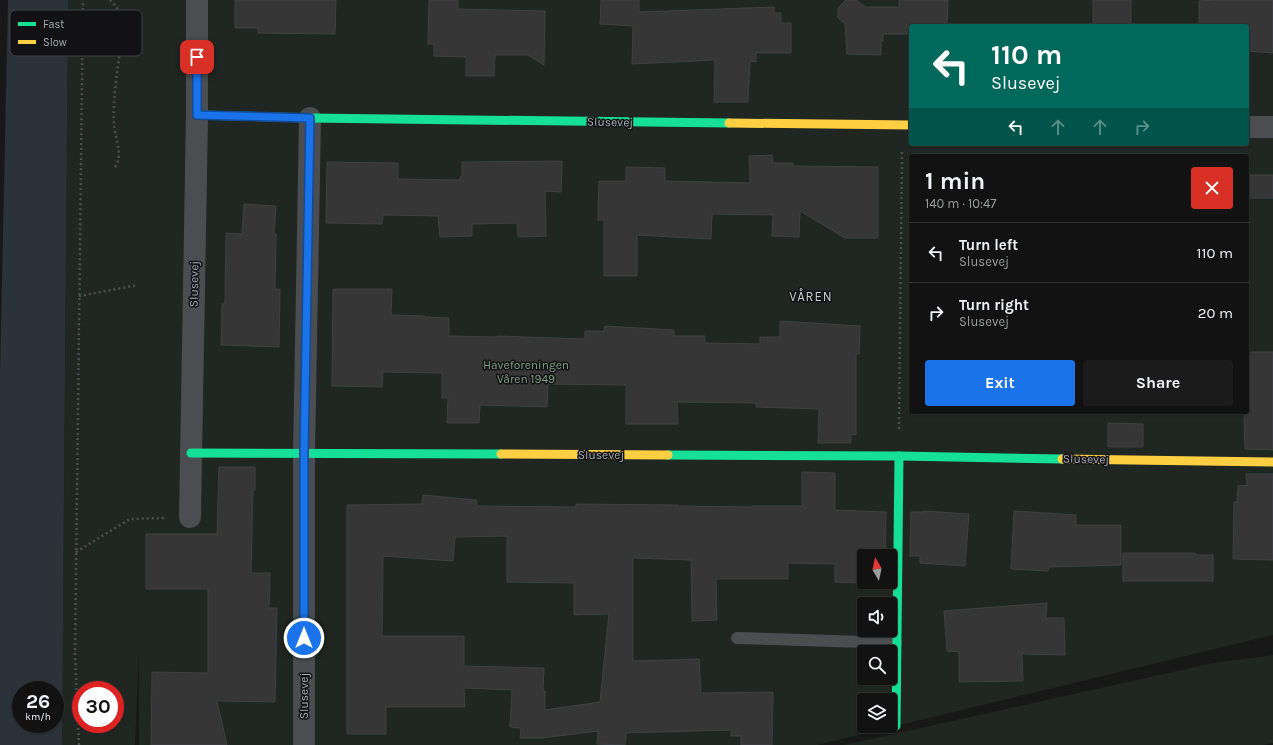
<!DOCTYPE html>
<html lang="en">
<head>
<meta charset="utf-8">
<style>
	:root { --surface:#121212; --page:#1b1b1b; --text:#f1f3f6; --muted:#9c9e9f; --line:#313232; --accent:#1a73e8 }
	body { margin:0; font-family:Karla,sans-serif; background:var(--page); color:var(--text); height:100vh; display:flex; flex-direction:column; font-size:15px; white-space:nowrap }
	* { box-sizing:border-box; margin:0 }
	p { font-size:13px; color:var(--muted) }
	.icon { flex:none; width:22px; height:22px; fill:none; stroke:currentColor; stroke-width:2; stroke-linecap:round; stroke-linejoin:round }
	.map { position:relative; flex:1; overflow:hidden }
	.panel { position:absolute; left:909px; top:154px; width:340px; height:260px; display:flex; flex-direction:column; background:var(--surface); border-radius:4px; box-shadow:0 1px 3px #0004,0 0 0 1px var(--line) }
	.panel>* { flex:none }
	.banner { position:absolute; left:909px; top:24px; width:340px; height:122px; border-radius:4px; box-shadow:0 1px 3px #0004,0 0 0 1px var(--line); background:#00695c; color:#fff; overflow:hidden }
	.needle { width:26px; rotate:351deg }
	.buttons { position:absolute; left:857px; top:549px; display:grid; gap:8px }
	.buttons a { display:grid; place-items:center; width:40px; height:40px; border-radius:4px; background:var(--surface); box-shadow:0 1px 3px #0004,0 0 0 1px var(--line); font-size:20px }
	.speed { position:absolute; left:12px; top:681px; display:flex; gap:8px; font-size:20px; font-weight:700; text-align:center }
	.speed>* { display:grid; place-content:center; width:52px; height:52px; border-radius:50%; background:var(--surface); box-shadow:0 1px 3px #0004,0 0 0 1px var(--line); line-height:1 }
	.speed small { font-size:10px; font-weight:400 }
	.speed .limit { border:6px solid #d22; background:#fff; color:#111 }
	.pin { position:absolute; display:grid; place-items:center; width:34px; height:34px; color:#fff; margin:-17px; border-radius:8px; box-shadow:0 2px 6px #0006 }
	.me { position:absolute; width:44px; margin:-22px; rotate:0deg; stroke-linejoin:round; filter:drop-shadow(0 0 3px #0008) }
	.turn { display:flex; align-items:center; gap:14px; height:84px; padding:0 16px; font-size:18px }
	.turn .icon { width:52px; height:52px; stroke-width:2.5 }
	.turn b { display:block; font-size:28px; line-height:34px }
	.lanes { display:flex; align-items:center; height:38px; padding:0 16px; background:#0003; justify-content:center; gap:20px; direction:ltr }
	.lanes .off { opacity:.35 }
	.round { display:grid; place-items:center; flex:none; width:42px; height:42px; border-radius:4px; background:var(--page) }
	.headline { display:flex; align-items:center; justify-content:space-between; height:68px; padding:0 16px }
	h1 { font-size:24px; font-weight:700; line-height:30px }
	.cta { display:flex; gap:8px; margin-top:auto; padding:8px 16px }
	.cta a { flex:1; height:46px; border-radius:4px; background:var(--accent); color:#fff; font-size:16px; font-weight:700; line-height:46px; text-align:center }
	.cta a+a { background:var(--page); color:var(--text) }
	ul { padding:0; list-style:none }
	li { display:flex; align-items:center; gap:12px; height:60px; padding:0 16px; border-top:1px solid var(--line) }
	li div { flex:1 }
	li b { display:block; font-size:15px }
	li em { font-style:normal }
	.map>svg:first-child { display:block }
	.green { fill:#202621; fill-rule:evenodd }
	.water { fill:#2b3239; fill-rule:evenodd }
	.building { fill:#363637; stroke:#404144; fill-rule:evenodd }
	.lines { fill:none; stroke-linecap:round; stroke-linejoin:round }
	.path { stroke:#4e4f52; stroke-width:2.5; stroke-dasharray:2 3; stroke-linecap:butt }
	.lane { stroke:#4c4d50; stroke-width:12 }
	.street { stroke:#4c4d50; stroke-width:22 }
	.fast { stroke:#16e098; stroke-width:9 }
	.slow { stroke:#ffcf43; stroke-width:9 }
	.route-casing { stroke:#114b97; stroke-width:10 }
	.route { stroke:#1a73e8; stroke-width:7 }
	.labels { text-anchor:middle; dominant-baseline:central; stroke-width:3; stroke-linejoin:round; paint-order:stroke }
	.street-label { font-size:12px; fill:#a9adb8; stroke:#121214 }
	.park-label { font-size:12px; fill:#81a285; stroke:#121214 }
	.neighbourhood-label { font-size:13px; letter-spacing:1px; fill:#caccd4; stroke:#121214 }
	.key { fill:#121214; stroke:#3f4045; stroke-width:1 }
	.key-label { font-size:11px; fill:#a9adb8 }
</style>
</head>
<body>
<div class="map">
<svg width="1273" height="745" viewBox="0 0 1273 745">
	<rect width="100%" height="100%" fill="#181818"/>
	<g class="green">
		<path d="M 68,0 L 1273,0 L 1273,635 L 817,745 L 139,745 L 139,651 L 135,745 L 62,745 ZM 911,26 L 1247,26 L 1247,144 L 911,144 ZM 911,156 L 1247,156 L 1247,412 L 911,412 ZM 864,556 L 890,556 L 890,582 L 864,582 ZM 864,604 L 890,604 L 890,630 L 864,630 ZM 864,652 L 890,652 L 890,678 L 864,678 ZM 81,690 L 115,690 L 115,724 L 81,724 ZM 864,700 L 890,700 L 890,726 L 864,726 Z"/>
		<polygon points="1273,655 1273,743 1263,745 844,745 1213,663"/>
	</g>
	<path class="water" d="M 8,0 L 68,0 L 62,745 L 0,745 L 0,375 ZM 21,690 L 55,690 L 55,724 L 21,724 Z"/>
	<g class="building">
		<polygon points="235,0 336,0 335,34 258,33 258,28 235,28"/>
		<polygon points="429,0 458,0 458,9 545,11 544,65 528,55 495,55 494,76 466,76 466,57 434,56 434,44 428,44"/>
		<polygon points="601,0 639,0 639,12 774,7 774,13 781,13 781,23 791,23 791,53 756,53 756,62 750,61 748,102 714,102 715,60 632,64 633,26 600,24"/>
		<polygon points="846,0 856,0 866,7 899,7 899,0 948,0 947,26 911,26 911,34 883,34 883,41 881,41 881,55 847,54 845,24 838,18 838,8"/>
		<rect x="1093" y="0" width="38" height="26"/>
		<polygon points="1215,0 1273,0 1273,53 1248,51 1250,26 1199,26 1199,1"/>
		<polygon points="772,155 773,163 793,163 793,166 878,167 878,238 845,238 800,211 799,237 772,236 773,215 712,214 711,239 637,235 637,276 604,276 604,220 598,220 599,181 626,181 626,167 665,168 665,181 750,183 749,156"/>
		<polygon points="562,161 561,192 545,191 546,236 518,237 517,223 472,224 472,236 440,237 438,216 383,215 382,224 326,223 327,162 398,163 398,179 460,180 460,177 462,177 462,162"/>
		<rect x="1247" y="175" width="26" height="23"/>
		<polygon points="244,204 276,206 274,235 276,234 275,289 280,289 279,347 221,345 222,304 225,304 226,233 242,234"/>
		<polygon points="333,289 392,289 391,315 425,316 425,317 449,318 449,336 497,337 497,336 585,339 585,331 604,331 605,326 674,330 674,336 705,336 705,343 760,344 760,337 780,337 780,321 860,326 859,354 856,354 856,435 851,434 851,443 818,443 819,409 756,407 756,403 677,402 678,424 626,424 626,385 548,384 547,407 480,405 479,423 447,423 448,398 442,398 442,373 383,372 382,387 332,386"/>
		<polygon points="1247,352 1273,352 1273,450 1245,449 1244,412 1247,412"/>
		<polygon points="1108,423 1143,424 1143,447 1108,447"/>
		<polygon points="219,467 255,467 255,490 253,490 251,573 270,573 269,608 277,608 275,702 217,701 227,745 151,745 152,672 208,673 208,589 146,589 146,534 217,534"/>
		<path d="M 802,472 L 835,473 L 835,510 L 886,512 L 885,556 L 864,556 L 863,583 L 835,582 L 835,564 L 788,563 L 788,579 L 716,579 L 717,620 L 692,621 L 691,560 L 633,558 L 633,661 L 699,659 L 701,693 L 773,692 L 772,745 L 741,745 L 741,736 L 731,736 L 731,730 L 626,733 L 625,745 L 597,744 L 598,731 L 542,738 L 520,738 L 521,728 L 510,727 L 512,690 L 464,688 L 465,707 L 386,707 L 386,734 L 347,734 L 347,505 L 422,504 L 423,495 L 476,500 L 477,506 L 576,507 L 576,504 L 678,505 L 678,506 L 752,507 L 752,506 L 802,506 ZM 507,536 L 507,582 L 574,583 L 574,615 L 609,614 L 600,702 L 545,710 L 545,691 L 543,691 L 544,668 L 464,666 L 464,636 L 382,636 L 383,556 L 453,561 L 455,537 Z"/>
		<polygon points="1246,474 1273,474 1273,560 1233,559 1234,502 1237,502 1238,486 1247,485"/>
		<polygon points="923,511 969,514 965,566 920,563 920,556 910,556 911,512 923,512"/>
		<polygon points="1014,511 1076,515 1076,525 1121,525 1121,565 1049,567 1048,571 1011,569"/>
		<polygon points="1123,553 1195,553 1196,555 1213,555 1213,581 1123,581"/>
		<polygon points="1047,603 1046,618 1064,618 1065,655 1022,654 1023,681 959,682 959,652 947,651 944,611"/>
	</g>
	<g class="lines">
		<g class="path">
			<path d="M 110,0 C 115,5 120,11 121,18 C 124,37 119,55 117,73 C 115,88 113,110 114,125 C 115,136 121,151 118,161 C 117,164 115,167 114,169"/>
			<polyline points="79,296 138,285"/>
			<polyline points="899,429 902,152"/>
			<polyline points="76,552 130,519 164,518"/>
			<polyline points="79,745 75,655 83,0"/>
		</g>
		<polyline class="lane" points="737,638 896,643"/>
		<g class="street">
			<polyline points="1247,127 1273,127"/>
			<polyline points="190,517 197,115 197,0"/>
			<polyline points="304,745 304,454 310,118"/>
		</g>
		<g class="fast">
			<polyline points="197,115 310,118 729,123"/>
			<polyline points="191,453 501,454"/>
			<polyline points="668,455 899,456 1062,459"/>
			<polyline points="896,726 899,456"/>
		</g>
		<g class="slow">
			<polyline points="729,123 911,125"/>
			<polyline points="501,454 668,455"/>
			<polyline points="1062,459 1273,462"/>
		</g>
	</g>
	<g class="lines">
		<defs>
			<polyline id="route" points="197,57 197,115 310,118 304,454 304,638"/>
		</defs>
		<use href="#route" class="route-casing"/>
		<use href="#route" class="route"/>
	</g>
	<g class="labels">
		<g class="street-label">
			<text transform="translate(610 122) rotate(1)">Slusevej</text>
			<text transform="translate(194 284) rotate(-89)">Slusevej</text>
			<text x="601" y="455">Slusevej</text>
			<text transform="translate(1086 459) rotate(1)">Slusevej</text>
			<text transform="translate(304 696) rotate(-90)">Slusevej</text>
		</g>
		<g class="park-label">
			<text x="526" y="365">Haveforeningen<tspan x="526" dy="14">Våren 1949</tspan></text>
		</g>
		<g class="neighbourhood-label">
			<text x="811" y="296">VÅREN</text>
		</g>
	</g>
	<rect x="10" y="10" width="132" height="46" rx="6" class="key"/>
	<rect x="18" y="22" width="18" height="4" fill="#16e098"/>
	<rect x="18" y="40" width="18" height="4" fill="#ffcf43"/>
	<g class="key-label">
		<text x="43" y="28">Fast</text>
		<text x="43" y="46">Slow</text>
	</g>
</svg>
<div class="buttons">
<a><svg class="needle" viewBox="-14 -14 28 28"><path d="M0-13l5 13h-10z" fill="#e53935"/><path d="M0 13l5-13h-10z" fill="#9c9e9f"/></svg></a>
<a><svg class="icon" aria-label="sound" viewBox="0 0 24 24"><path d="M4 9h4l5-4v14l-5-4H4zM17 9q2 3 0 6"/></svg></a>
<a><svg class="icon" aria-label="search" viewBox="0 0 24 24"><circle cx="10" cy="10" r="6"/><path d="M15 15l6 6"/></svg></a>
<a><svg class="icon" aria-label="layers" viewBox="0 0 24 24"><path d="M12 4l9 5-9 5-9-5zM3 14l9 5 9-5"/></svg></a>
</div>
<div class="speed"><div>26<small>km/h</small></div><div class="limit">30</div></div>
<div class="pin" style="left:197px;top:57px;background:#d93025"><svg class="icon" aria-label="arrive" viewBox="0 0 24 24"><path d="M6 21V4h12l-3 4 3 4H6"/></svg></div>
<svg class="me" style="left:304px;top:638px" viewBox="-20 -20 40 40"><circle r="17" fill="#1a73e8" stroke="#fff" stroke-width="3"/><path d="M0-11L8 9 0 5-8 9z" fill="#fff"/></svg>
<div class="banner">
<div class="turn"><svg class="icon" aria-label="left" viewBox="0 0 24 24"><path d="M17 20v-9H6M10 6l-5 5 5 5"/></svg><div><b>110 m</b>Slusevej</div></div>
<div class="lanes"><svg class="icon" aria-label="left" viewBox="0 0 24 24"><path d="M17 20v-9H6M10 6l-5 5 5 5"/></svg><svg class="icon off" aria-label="ahead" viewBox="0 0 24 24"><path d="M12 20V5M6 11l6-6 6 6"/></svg><svg class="icon off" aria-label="ahead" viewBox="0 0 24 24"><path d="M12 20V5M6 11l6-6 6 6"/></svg><svg class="icon off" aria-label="right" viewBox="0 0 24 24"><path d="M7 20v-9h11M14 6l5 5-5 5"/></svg></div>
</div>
<section class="panel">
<div class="headline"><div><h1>1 min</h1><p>140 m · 10:47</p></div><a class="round" style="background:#d93025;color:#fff"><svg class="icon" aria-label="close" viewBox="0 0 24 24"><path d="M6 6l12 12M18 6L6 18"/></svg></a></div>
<ul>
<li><svg class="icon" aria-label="left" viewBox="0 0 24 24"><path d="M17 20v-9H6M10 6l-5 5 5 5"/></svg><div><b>Turn left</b><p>Slusevej</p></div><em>110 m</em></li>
<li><svg class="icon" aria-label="right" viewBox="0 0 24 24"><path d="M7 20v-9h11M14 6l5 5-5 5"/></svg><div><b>Turn right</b><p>Slusevej</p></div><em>20 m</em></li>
</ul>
<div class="cta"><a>Exit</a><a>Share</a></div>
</section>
</div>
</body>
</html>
